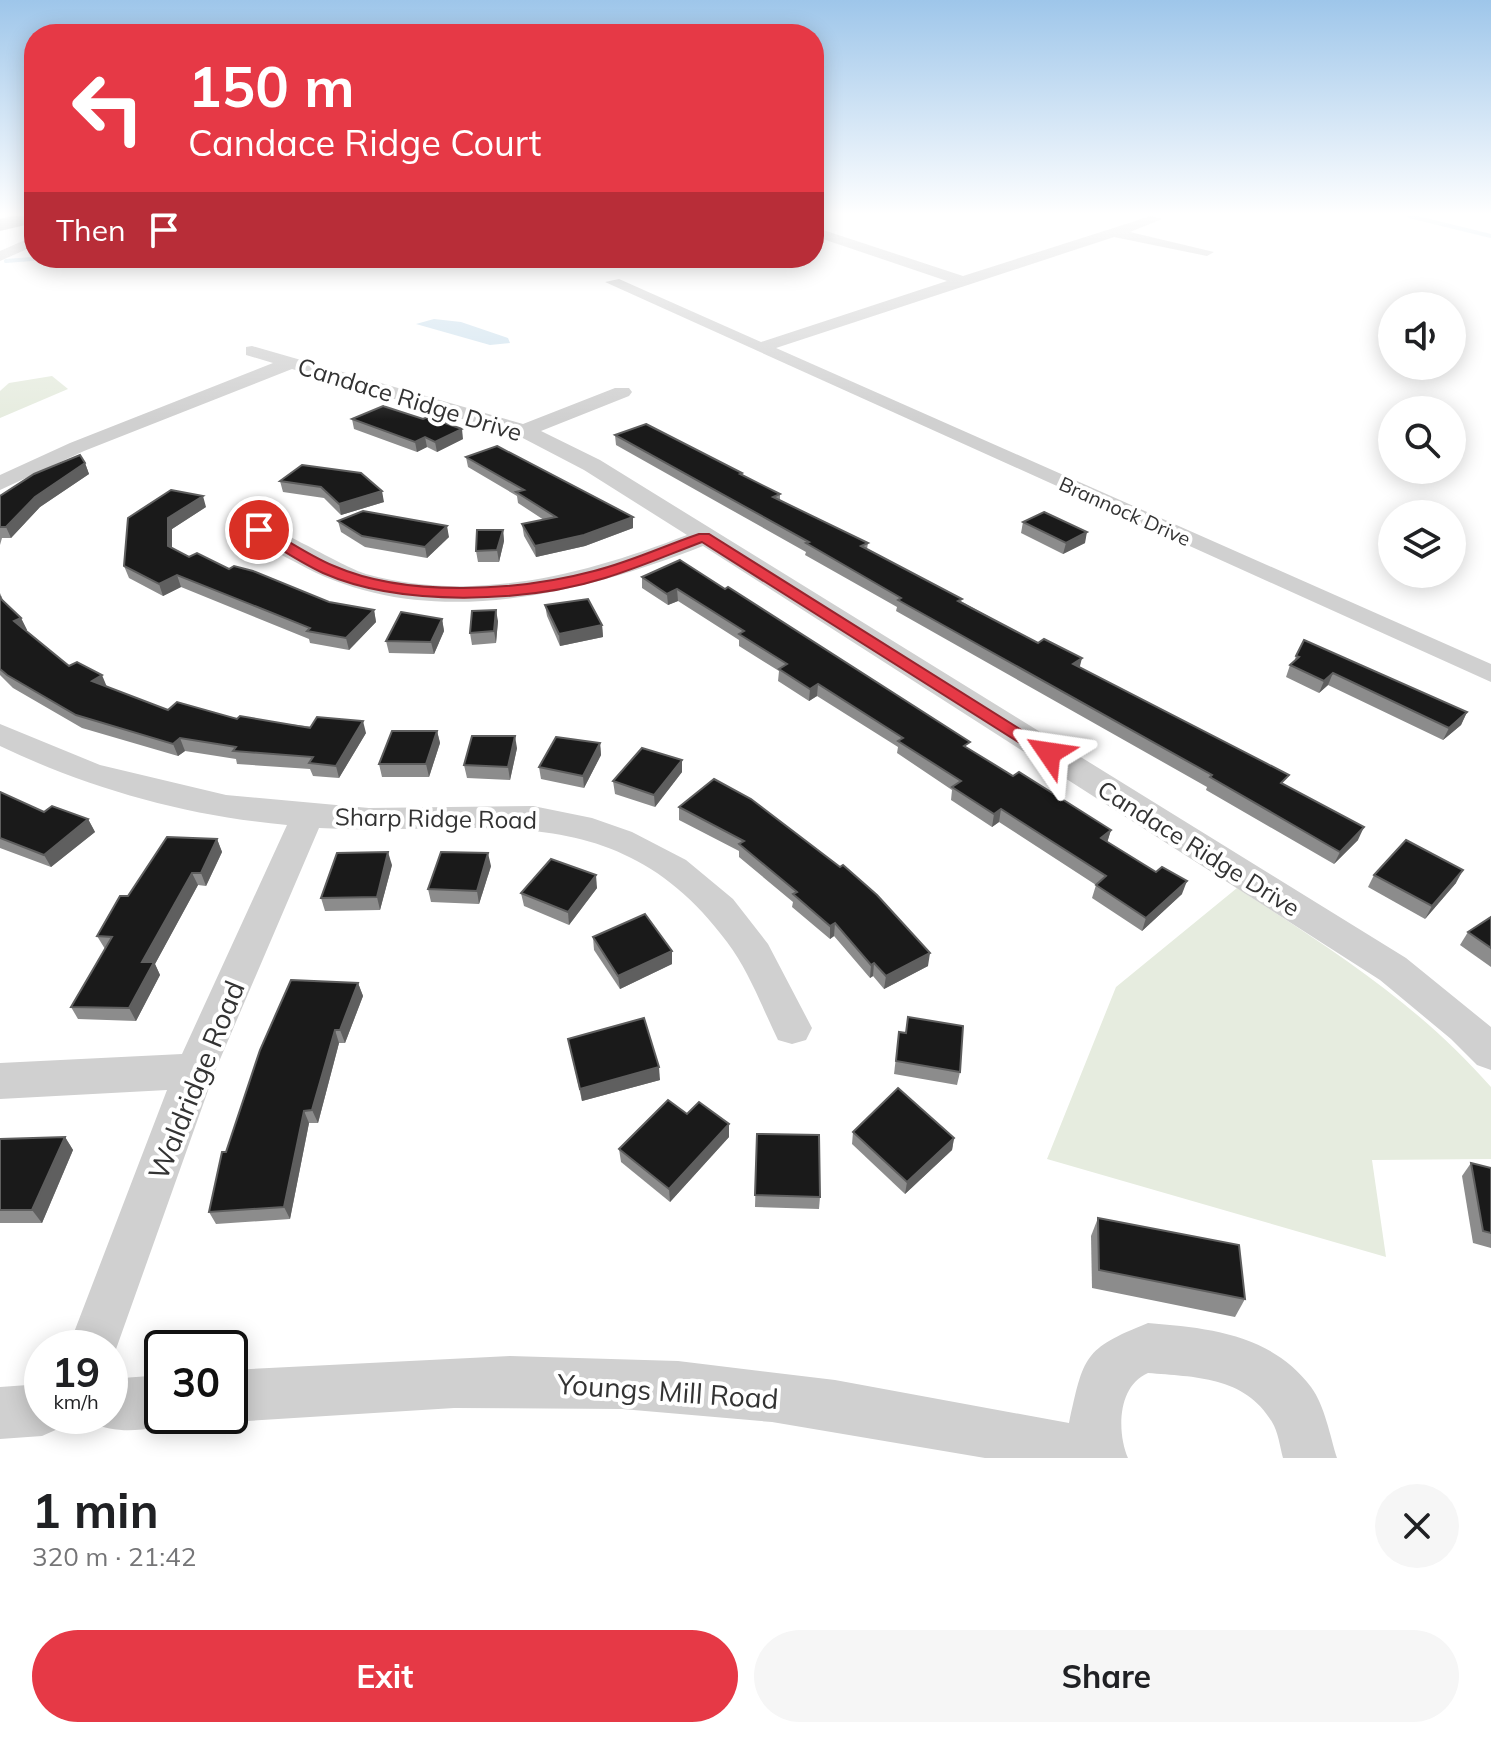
<!DOCTYPE html>
<html lang="en">
<head>
<meta charset="utf-8">
<style>
	:root { --surface:#fff; --page:#f6f6f6; --text:#202124; --muted:#757577; --accent:#e63946 }
	body { margin:0; font-family:Mulish,sans-serif; background:var(--page); color:var(--text); height:100vh; display:flex; flex-direction:column; font-size:30px; white-space:nowrap }
	* { box-sizing:border-box; margin:0 }
	p { font-size:26px; color:var(--muted) }
	.icon { flex:none; width:44px; height:44px; fill:none; stroke:currentColor; stroke-width:2; stroke-linecap:round; stroke-linejoin:round }
	.map { position:relative; height:1458px; overflow:hidden }
	.sheet { display:flex; flex-direction:column; background:var(--surface); flex:1 }
	.sheet>* { flex:none }
	.hud { position:absolute; left:24px; top:24px; width:800px; height:244px; border-radius:32px; box-shadow:0 4px 20px #0003; background:#e63946; color:#fff; overflow:hidden }
	.controls { position:absolute; left:1378px; top:292px; display:grid; gap:16px }
	.controls a { display:grid; place-items:center; width:88px; height:88px; border-radius:50%; background:var(--surface); box-shadow:0 4px 20px #0003; font-size:40px }
	.speed { position:absolute; left:24px; top:1330px; display:flex; gap:16px; font-size:40px; font-weight:700; text-align:center }
	.speed>* { display:grid; place-content:center; width:104px; height:104px; border-radius:50%; background:var(--surface); box-shadow:0 4px 20px #0003; line-height:1 }
	.speed small { font-size:20px; font-weight:400 }
	.speed .limit { border:4px solid #111; border-radius:12px; background:#fff; color:#111 }
	.pin { position:absolute; display:grid; place-items:center; width:68px; height:68px; color:#fff; margin:-34px; border:4px solid #fff; border-radius:50%; box-shadow:0 2px 8px #0007 }
	.me { position:absolute; width:88px; margin:-44px; rotate:302deg; stroke-linejoin:round; filter:drop-shadow(0 0 6px #0008) }
	.turn { display:flex; align-items:center; gap:28px; height:168px; padding:0 32px; font-size:36px }
	.turn .icon { width:104px; height:104px; stroke-width:2.5 }
	.turn b { display:block; font-size:56px; line-height:68px }
	.then { display:flex; align-items:center; height:76px; padding:0 32px; background:#0003; gap:16px; font-size:30px }
	.round { display:grid; place-items:center; flex:none; width:84px; height:84px; border-radius:42px; background:var(--page) }
	.overview { display:flex; align-items:center; justify-content:space-between; height:136px; padding:0 32px }
	h1 { font-size:48px; font-weight:700; line-height:60px }
	.action { display:flex; gap:16px; margin-top:auto; padding:16px 32px }
	.action a { flex:1; height:92px; border-radius:48px; background:var(--accent); color:#fff; font-size:32px; font-weight:700; line-height:92px; text-align:center }
	.action a+a { background:var(--page); color:var(--text) }
	.map>svg:first-child { display:block }
	.green { fill:#e6ecdf }
	.water { fill:#cfe2ee }
	.lines { fill:none; stroke-linecap:round; stroke-linejoin:round }
	.stream { stroke:#cfe2ee; stroke-width:4 }
	.minor { fill:#d0d0d0; fill-rule:evenodd }
	.highway { fill:#9a9a9a; fill-rule:evenodd }
	.wall { fill:#8c8c8c }
	.shaded-wall { fill:#5f5f5f }
	.building { fill:#1a1a1a; stroke:#5f5f5f; stroke-width:2 }
	.route { fill:#e63946; stroke:#96252e; stroke-width:2 }
	.labels { text-anchor:middle; dominant-baseline:central; stroke-width:8; stroke-linejoin:round; paint-order:stroke }
	.far-street-label { font-size:20px; fill:#333; stroke:#fff }
	.street-label { font-size:24px; fill:#333; stroke:#fff }
	.near-street-label { font-size:28px; fill:#333; stroke:#fff }
</style>
</head>
<body>
<div class="map">
<svg width="1491" height="1458" viewBox="0 0 1491 1458">
	<rect width="100%" height="100%" fill="#fff"/>
	<g class="green">
		<polygon points="52,376 68,389 0,418 0,391 9,383"/>
		<path d="M 1237,888 C 1332,950 1415,1001 1491,1087 L 1491,1159 L 1372,1160 L 1386,1257 L 1047,1159 L 1116,987 Z"/>
	</g>
	<polygon class="water" points="434,319 461,322 508,338 510,343 490,345 416,324"/>
	<g class="lines">
		<g class="stream">
			<polyline points="1409,216 1491,236"/>
			<polyline points="6,261 45,258"/>
		</g>
		<g class="minor">
			<polygon points="1151,216 1162,219 1130,232 1214,252 1207,256 1114,237 776,348 1491,664 1491,682 605,282 619,279 761,342 947,281 814,236 814,227 963,276"/>
			<polygon points="34,236 34,246 0,261 0,251"/>
			<path d="M 252,346 L 523,424 L 615,388 L 629,388 L 632,392 L 629,396 L 541,431 L 600,460 L 1406,958 L 1491,1027 L 1491,1070 L 1477,1065 L 1451,1039 L 1380,980 L 703,546 C 578,595 423,634 297,563 C 282,555 257,544 247,530 L 251,525 C 269,520 339,566 366,574 C 475,604 586,574 687,535 L 584,470 L 517,435 L 292,369 L 84,451 L 0,490 L 0,475 L 70,443 L 273,363 L 246,355 L 246,347 Z"/>
			<path d="M 0,724 L 100,765 L 226,795 L 369,808 L 533,806 L 592,818 L 632,832 L 686,860 L 733,899 L 768,944 L 812,1028 L 806,1040 L 792,1044 L 778,1040 C 762,1007 749,971 727,942 C 616,791 477,837 319,828 L 215,1071 L 110,1366 L 110,1348 L 68,1348 L 167,1090 L 0,1099 L 0,1063 L 182,1054 L 287,825 C 187,816 90,789 0,746 Z"/>
			<path d="M 1148,1323 C 1209,1328 1271,1334 1311,1387 C 1325,1406 1330,1436 1337,1458 L 1283,1458 C 1280,1447 1278,1431 1272,1422 C 1245,1376 1194,1377 1148,1373 C 1117,1386 1117,1433 1128,1458 L 985,1458 L 772,1422 L 622,1409 L 454,1408 L 230,1422 L 216,1416 L 230,1416 L 230,1370 L 510,1356 L 678,1361 L 835,1380 L 1069,1423 C 1084,1356 1083,1349 1148,1323 Z"/>
			<path d="M 162,1375 L 162,1416 L 182,1416 L 180,1419 C 153,1431 119,1435 92,1423 L 89,1416 L 110,1416 L 110,1379 Z"/>
			<polygon points="42,1384 42,1416 65,1416 60,1428 42,1436 0,1439 0,1387"/>
		</g>
		<polygon class="highway" points="13,216 34,216 34,223 0,231 0,219"/>
	</g>
	<g class="wall">
		<polygon points="352,419 463,439 437,452 427,447 417,452 354,429"/>
		<polygon points="615,435 742,475 780,494 780,501 868,543 867,549 1080,667 1285,785 1358,840 1334,864 1206,790 1207,787 896,611 897,607 805,555 806,552 616,445"/>
		<polygon points="466,457 633,517 633,528 585,546 536,557 524,536 522,524 544,520 518,503 517,496 468,467"/>
		<polygon points="85,463 89,474 40,507 11,538 2,538 0,545 0,496"/>
		<polygon points="361,473 384,502 341,515 324,498 283,492 280,481"/>
		<polygon points="206,507 172,529 172,548 189,557 329,602 374,610 376,622 349,650 310,643 309,639 181,587 163,596 129,578 124,566 128,518"/>
		<polygon points="338,521 449,537 427,558 365,547 341,532"/>
		<polygon points="1023,522 1085,543 1063,554 1021,533"/>
		<polygon points="503,530 504,541 499,562 478,562 476,551"/>
		<polygon points="680,560 969,749 1013,776 1111,830 1107,842 1182,894 1142,931 1092,898 1096,885 999,822 992,827 951,800 952,790 897,753 898,747 817,696 809,701 778,681 779,671 739,646 739,640 678,601 668,605 642,588 642,577"/>
		<polygon points="0,593 3,600 21,618 27,630 26,630 69,666 107,687 168,710 366,733 339,778 313,776 310,769 237,764 236,759 185,751 178,756 82,728 13,688 0,675"/>
		<polygon points="545,605 602,625 603,637 560,646 547,616"/>
		<polygon points="442,619 444,631 434,654 389,653 386,641"/>
		<polygon points="498,621 496,643 472,645 470,633"/>
		<polygon points="1296,656 1467,712 1461,725 1443,740 1328,685 1319,693 1286,677 1290,665 1294,662"/>
		<polygon points="437,731 440,743 429,777 382,777 379,764"/>
		<polygon points="600,743 601,755 584,788 541,779 539,767"/>
		<polygon points="517,748 510,780 467,778 464,765"/>
		<polygon points="682,760 682,772 655,807 615,794 613,781"/>
		<polygon points="714,779 928,966 884,989 873,976 870,978 834,936 830,939 792,907 793,902 739,857 739,851 679,820 679,807"/>
		<polygon points="0,792 44,812 88,819 95,832 51,867 0,848"/>
		<polygon points="217,839 222,852 206,886 198,885 155,964 160,975 136,1021 78,1019 71,1007 105,949 97,936 128,896"/>
		<polygon points="392,865 380,910 325,911 321,898"/>
		<polygon points="491,866 479,904 431,902 428,889"/>
		<polygon points="1374,875 1456,883 1425,919 1368,887"/>
		<polygon points="597,888 569,925 524,906 521,893"/>
		<polygon points="1491,917 1491,967 1460,945 1468,932"/>
		<polygon points="593,937 672,964 620,989 594,950"/>
		<polygon points="358,983 363,996 345,1043 339,1043 318,1123 309,1123 290,1219 216,1224 209,1212 226,1152"/>
		<polygon points="899,1032 960,1072 957,1085 894,1074"/>
		<polygon points="568,1039 660,1080 582,1101"/>
		<polygon points="687,1114 729,1137 670,1202 621,1162 619,1149"/>
		<polygon points="853,1132 954,1138 952,1150 905,1194 852,1144"/>
		<polygon points="757,1134 820,1197 819,1209 755,1207"/>
		<polygon points="65,1137 73,1150 42,1223 0,1223 0,1139"/>
		<polygon points="1471,1163 1491,1168 1491,1248 1473,1243 1462,1176"/>
		<polygon points="1098,1218 1245,1299 1235,1317 1092,1288 1091,1236"/>
	</g>
	<g class="shaded-wall">
		<polygon points="462,429 463,439 437,452 435,442"/>
		<polygon points="425,437 427,447 417,452 415,442"/>
		<polygon points="85,463 89,474 40,507 11,538 6,527 35,497"/>
		<polygon points="382,491 384,502 341,515 339,504"/>
		<polygon points="203,496 206,507 172,529 172,557 168,546 168,518"/>
		<polygon points="633,517 633,528 585,546 536,557 535,546"/>
		<polygon points="447,526 449,537 427,558 425,547"/>
		<polygon points="503,530 504,541 499,562 497,550"/>
		<polygon points="1087,532 1085,543 1063,554 1066,543"/>
		<polygon points="177,575 181,587 163,596 159,584"/>
		<polygon points="677,589 678,601 668,605 667,594"/>
		<polygon points="374,610 376,622 349,650 346,638"/>
		<polygon points="496,610 498,621 496,643 494,631"/>
		<polygon points="21,618 27,630 20,632 14,621"/>
		<polygon points="442,619 444,631 434,654 431,642"/>
		<polygon points="602,625 603,637 560,646 559,634"/>
		<polygon points="1082,658 1079,670 1073,664"/>
		<polygon points="1333,673 1328,685 1319,693 1324,681"/>
		<polygon points="102,675 107,687 92,681"/>
		<polygon points="818,684 817,696 809,701 810,689"/>
		<polygon points="1467,712 1461,725 1443,740 1449,728"/>
		<polygon points="363,721 366,733 339,778 336,766"/>
		<polygon points="437,731 440,743 429,777 426,764"/>
		<polygon points="515,736 517,748 510,780 508,767"/>
		<polygon points="180,738 185,751 178,756 173,744"/>
		<polygon points="600,743 601,755 584,788 583,776"/>
		<polygon points="682,760 682,772 655,807 654,795"/>
		<polygon points="1001,809 999,822 992,827 994,814"/>
		<polygon points="88,819 95,832 51,867 44,855"/>
		<polygon points="1364,827 1358,840 1334,864 1340,852"/>
		<polygon points="1111,830 1107,843 1101,838"/>
		<polygon points="217,839 222,852 206,886 201,873"/>
		<polygon points="388,852 392,865 380,910 377,897"/>
		<polygon points="488,853 491,866 479,904 477,891"/>
		<polygon points="1463,870 1456,883 1425,919 1432,906"/>
		<polygon points="192,873 198,885 155,964 160,975 136,1021 129,1008 142,962"/>
		<polygon points="596,875 597,888 569,925 568,912"/>
		<polygon points="1187,881 1182,894 1142,931 1146,918"/>
		<polygon points="835,923 834,936 830,939 830,926"/>
		<polygon points="672,951 672,964 620,989 618,976"/>
		<polygon points="930,953 928,966 884,989 886,976"/>
		<polygon points="874,963 873,976 870,978 871,965"/>
		<polygon points="358,983 363,996 345,1043 340,1030"/>
		<polygon points="335,1030 339,1043 318,1123 312,1110"/>
		<polygon points="659,1067 660,1080 582,1101 580,1089"/>
		<polygon points="304,1111 309,1123 290,1219 284,1207"/>
		<polygon points="729,1124 729,1137 670,1202 669,1189"/>
		<polygon points="65,1137 73,1150 42,1223 32,1210"/>
		<polygon points="954,1138 952,1150 905,1194 907,1182"/>
	</g>
	<g class="building">
		<polygon points="383,406 423,419 428,417 462,429 435,442 425,437 415,442 352,419"/>
		<polygon points="646,424 742,473 740,474 780,494 773,497 868,543 861,546 962,599 958,601 1038,643 1044,639 1082,658 1073,664 1289,775 1281,783 1364,827 1340,852 1210,777 1212,775 898,600 901,598 806,543 809,542 615,435"/>
		<polygon points="497,446 633,517 584,535 535,546 522,524 556,517 516,492 524,490 466,457"/>
		<polygon points="80,455 85,463 35,497 6,527 0,527 0,496 34,474"/>
		<polygon points="302,465 361,473 382,491 339,504 321,487 280,481"/>
		<polygon points="171,490 203,496 168,518 168,546 189,557 197,553 229,569 234,566 253,571 329,602 374,610 346,638 307,631 310,628 177,575 159,584 124,566 128,518"/>
		<polygon points="363,511 447,526 425,547 362,536 338,521"/>
		<polygon points="1044,512 1087,532 1066,543 1023,522"/>
		<polygon points="477,530 503,530 497,550 476,551"/>
		<polygon points="680,560 725,589 728,587 970,742 964,746 1013,776 1019,772 1111,830 1101,838 1156,872 1162,867 1187,881 1146,918 1096,885 1106,876 1001,809 994,814 952,787 961,781 898,741 903,738 818,684 810,689 779,669 787,664 739,634 744,631 677,589 667,594 642,577"/>
		<polygon points="0,596 1,599 21,618 14,621 69,666 77,662 102,675 92,681 168,710 177,702 237,719 240,716 310,728 317,717 363,721 336,766 309,763 313,757 233,751 236,747 180,738 173,744 76,715 7,675 0,669"/>
		<polygon points="588,599 602,625 559,634 545,605"/>
		<polygon points="496,610 494,631 470,633 472,611"/>
		<polygon points="401,612 442,619 431,642 386,641"/>
		<polygon points="1304,640 1467,712 1449,728 1333,673 1324,681 1290,665 1299,657 1296,656"/>
		<polygon points="392,731 437,731 426,764 379,764"/>
		<polygon points="472,736 515,736 508,767 464,765"/>
		<polygon points="556,737 600,743 583,776 539,767"/>
		<polygon points="642,748 682,760 654,795 613,781"/>
		<polygon points="714,779 751,799 840,867 843,865 877,895 930,953 886,976 874,963 871,965 835,923 830,926 793,894 797,892 739,844 744,841 679,807"/>
		<polygon points="0,792 44,812 52,806 88,819 44,855 0,838"/>
		<polygon points="167,837 217,839 201,873 192,873 142,962 154,962 129,1008 71,1007 112,937 97,936 120,896 128,896"/>
		<polygon points="1406,840 1463,870 1432,906 1374,875"/>
		<polygon points="388,852 377,897 321,898 337,853"/>
		<polygon points="441,852 488,853 477,891 428,889"/>
		<polygon points="551,859 596,875 568,912 521,893"/>
		<polygon points="645,914 672,951 618,976 593,937"/>
		<polygon points="1491,917 1491,948 1468,932"/>
		<polygon points="291,980 358,983 340,1030 335,1030 312,1110 304,1111 284,1207 209,1212 222,1152 226,1152 260,1050"/>
		<polygon points="908,1017 963,1026 960,1072 896,1061 899,1032 906,1033"/>
		<polygon points="644,1018 659,1067 580,1089 568,1039"/>
		<polygon points="898,1088 954,1138 907,1182 853,1132"/>
		<polygon points="668,1100 687,1114 699,1102 729,1124 669,1189 619,1149"/>
		<polygon points="757,1134 819,1135 820,1197 755,1195"/>
		<polygon points="65,1137 32,1210 0,1210 0,1139"/>
		<polygon points="1471,1163 1491,1168 1491,1233 1483,1231"/>
		<polygon points="1098,1218 1239,1245 1245,1299 1099,1270"/>
	</g>
	<linearGradient id="sky" x2="0" y2="1"><stop stop-color="#9ec6ea"/><stop offset="0.51" stop-color="#fff"/><stop offset="1" stop-color="#fff" stop-opacity="0"/></linearGradient>
	<rect width="1491" height="420" fill="url(#sky)"/>
	<path class="route" d="M 254,527 L 264,527 C 287,540 310,556 334,566 C 407,598 519,591 594,571 C 630,562 664,546 699,534 L 709,534 L 1058,753 L 1049,759 L 1042,757 L 702,542 C 670,554 638,568 605,578 C 525,603 400,607 323,573 C 299,562 276,546 254,533 Z"/>
	<g class="labels">
		<g class="far-street-label">
			<text transform="translate(1125 511) rotate(24)">Brannock Drive</text>
		</g>
		<g class="street-label">
			<text transform="translate(410 399) rotate(17)">Candace Ridge Drive</text>
			<text transform="translate(436 818) rotate(1)">Sharp Ridge Road</text>
			<text transform="translate(1199 848) rotate(32)">Candace Ridge Drive</text>
		</g>
		<g class="near-street-label">
			<text transform="translate(196 1080) rotate(-68)">Waldridge Road</text>
			<text transform="translate(668 1391) rotate(4)">Youngs Mill Road</text>
		</g>
	</g>
</svg>
<div class="controls">
<a><svg class="icon" aria-label="sound" viewBox="0 0 24 24"><path d="M4 9h4l5-4v14l-5-4H4zM17 9q2 3 0 6"/></svg></a>
<a><svg class="icon" aria-label="search" viewBox="0 0 24 24"><circle cx="10" cy="10" r="6"/><path d="M15 15l6 6"/></svg></a>
<a><svg class="icon" aria-label="layers" viewBox="0 0 24 24"><path d="M12 4l9 5-9 5-9-5zM3 14l9 5 9-5"/></svg></a>
</div>
<div class="speed"><div>19<small>km/h</small></div><div class="limit">30</div></div>
<div class="pin" style="left:259px;top:530px;background:#d93025"><svg class="icon" aria-label="arrive" viewBox="0 0 24 24"><path d="M6 21V4h12l-3 4 3 4H6"/></svg></div>
<svg class="me" style="left:1049px;top:753px" viewBox="-20 -20 40 40"><path d="M0-17L14 15 0 8-14 15z" fill="#e63946" stroke="#fff" stroke-width="4"/></svg>
<div class="hud">
<div class="turn"><svg class="icon" aria-label="left" viewBox="0 0 24 24"><path d="M17 20v-9H6M10 6l-5 5 5 5"/></svg><div><b>150 m</b>Candace Ridge Court</div></div>
<div class="then">Then<svg class="icon" aria-label="arrive" viewBox="0 0 24 24"><path d="M6 21V4h12l-3 4 3 4H6"/></svg></div>
</div>
</div>
<section class="sheet">
<div class="overview"><div><h1>1 min</h1><p>320 m · 21:42</p></div><a class="round"><svg class="icon" aria-label="close" viewBox="0 0 24 24"><path d="M6 6l12 12M18 6L6 18"/></svg></a></div>
<div class="action"><a>Exit</a><a>Share</a></div>
</section>
</body>
</html>
